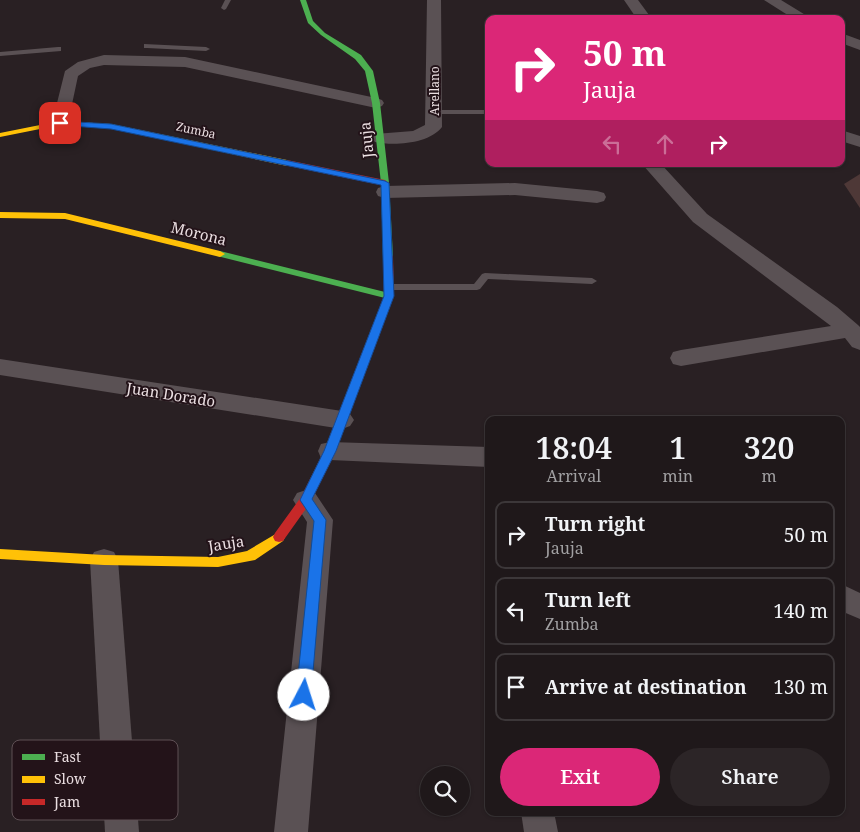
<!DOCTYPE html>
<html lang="en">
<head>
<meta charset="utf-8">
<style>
	:root { --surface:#1f181a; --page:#2c2527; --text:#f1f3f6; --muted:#a1a0a2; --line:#3c3739; --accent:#db2777 }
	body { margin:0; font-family:"Noto Serif",serif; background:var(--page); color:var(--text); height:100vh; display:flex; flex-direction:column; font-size:19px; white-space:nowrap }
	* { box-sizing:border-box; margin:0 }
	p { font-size:16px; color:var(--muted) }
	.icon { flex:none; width:28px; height:28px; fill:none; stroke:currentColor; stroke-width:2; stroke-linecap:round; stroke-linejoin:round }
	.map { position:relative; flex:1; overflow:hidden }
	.side { position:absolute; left:485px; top:416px; width:360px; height:400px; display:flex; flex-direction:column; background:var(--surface); border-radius:10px; box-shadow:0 1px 4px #0004,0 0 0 1px var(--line) }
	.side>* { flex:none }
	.banner { position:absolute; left:485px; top:15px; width:360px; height:152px; border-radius:10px; box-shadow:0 1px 4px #0004,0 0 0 1px var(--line); background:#db2777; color:#fff; overflow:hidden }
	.controls { position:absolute; left:420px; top:766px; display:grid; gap:10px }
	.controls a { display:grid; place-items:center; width:50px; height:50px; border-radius:50%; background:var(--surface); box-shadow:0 1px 4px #0004,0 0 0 1px var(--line); font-size:25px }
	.pin { position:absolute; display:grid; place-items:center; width:42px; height:42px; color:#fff; margin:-21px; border-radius:10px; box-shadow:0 2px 8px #0006 }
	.me { position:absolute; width:55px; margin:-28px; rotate:5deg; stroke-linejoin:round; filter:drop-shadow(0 0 4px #0008) }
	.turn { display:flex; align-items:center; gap:18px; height:105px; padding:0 15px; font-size:22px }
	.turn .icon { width:65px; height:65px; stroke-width:2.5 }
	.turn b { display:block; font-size:35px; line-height:42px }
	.lanes { display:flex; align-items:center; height:48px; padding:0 15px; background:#0003; justify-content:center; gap:25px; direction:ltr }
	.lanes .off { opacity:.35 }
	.eta { display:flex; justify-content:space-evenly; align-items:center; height:85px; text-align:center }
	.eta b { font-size:30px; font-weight:600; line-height:35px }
	.primary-button { display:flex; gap:10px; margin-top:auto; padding:10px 15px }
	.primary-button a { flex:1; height:58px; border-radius:30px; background:var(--accent); color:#fff; font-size:20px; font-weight:600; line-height:58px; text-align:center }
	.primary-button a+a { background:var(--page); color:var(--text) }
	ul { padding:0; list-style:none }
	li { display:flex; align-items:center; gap:15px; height:68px; margin:0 10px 8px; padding:0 5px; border:2px solid var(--line); border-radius:10px }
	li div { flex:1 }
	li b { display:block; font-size:19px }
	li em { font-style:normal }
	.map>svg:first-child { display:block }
	.building { fill:#4e3837 }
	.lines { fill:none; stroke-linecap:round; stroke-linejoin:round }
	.lane { fill:#5a5154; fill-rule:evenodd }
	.street { fill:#5a5154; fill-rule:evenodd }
	.fast { fill:#4caf50; fill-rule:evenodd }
	.slow { fill:#ffc107; fill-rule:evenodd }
	.jam { fill:#c62828; fill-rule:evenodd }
	.route { fill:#1a73e8; stroke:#114b97 }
	.labels { text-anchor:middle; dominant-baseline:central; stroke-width:4; stroke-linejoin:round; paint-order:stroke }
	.far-street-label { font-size:12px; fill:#eadee1; stroke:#231319 }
	.street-label { font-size:15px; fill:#eadee1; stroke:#231319 }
	.key { fill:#231319; stroke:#5f5055; stroke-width:1 }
	.key-label { font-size:14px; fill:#eadee1 }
</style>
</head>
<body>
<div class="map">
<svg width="860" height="832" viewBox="0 0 860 832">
	<rect width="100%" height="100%" fill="#292023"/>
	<polygon class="building" points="860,174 860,208 844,184"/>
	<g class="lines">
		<g class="lane">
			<polygon points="225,0 231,0 226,9 224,10 221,8"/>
			<polygon points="144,44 206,47 210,49 206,51 147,48 144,48"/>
			<polygon points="58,47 61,47 61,51 0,56 0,52"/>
			<polygon points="431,110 489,110 489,114 434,114 430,112"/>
			<polygon points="485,273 592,278 597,281 592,284 488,279 480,289 477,290 389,290 384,287 389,284 474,284 482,274"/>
		</g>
		<g class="street">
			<path d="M 427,0 L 441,0 L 442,127 C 429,144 394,146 375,142 L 372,138 L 375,134 L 413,131 L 425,125 Z"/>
			<polygon points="624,0 638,0 652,19 637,19"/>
			<polygon points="764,0 781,0 812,19 794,19"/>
			<polygon points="841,33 860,40 860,50 841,43"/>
			<polygon points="104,55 185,57 376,98 382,100 384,103 382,106 376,108 185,67 104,65 90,68 78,76 68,123 66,127 54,127 52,123 65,71 78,62"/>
			<polygon points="841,130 860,136 860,147 841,141"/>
			<polygon points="642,164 661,164 707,214 837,307 858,325 860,327 860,350 852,347 845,338 681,366 673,364 670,358 673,352 681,350 831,326 693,222"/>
			<polygon points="515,183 597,191 604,193 606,197 604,201 597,203 515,195 385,198 378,196 376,192 378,188 385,186"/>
			<polygon points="0,359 342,411 350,414 354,420 350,426 342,429 0,375"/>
			<polygon points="330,442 489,447 489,467 330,460 321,458 318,451 321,444"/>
			<polygon points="306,490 315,493 333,520 308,832 274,832 307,522 293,500 297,493"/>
			<polygon points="104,549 114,552 118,560 139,832 105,832 90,560 94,552"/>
			<polygon points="841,584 860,593 860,619 841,611"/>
			<polygon points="521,812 554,812 558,832 524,832"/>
		</g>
		<g class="fast">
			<polygon points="300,0 306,0 313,21 325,33 361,55 373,71 380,103 389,183 393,256 391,258 388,259 383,256 381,183 372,103 365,71 355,59 321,35 308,23"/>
			<polygon points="220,251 389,293 394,296 389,299 217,256 215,254"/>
		</g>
		<g class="slow">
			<polygon points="60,121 111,124 287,160 291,163 287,166 111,128 60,125 0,137 0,133"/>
			<polygon points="0,212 65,213 220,251 225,254 220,257 65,219 0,218"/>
			<polygon points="279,532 283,533 285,537 283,541 255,560 218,567 104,565 0,559 0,549 104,555 218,557 247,551"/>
		</g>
		<g class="jam">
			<polygon points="287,160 385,180 389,183 385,186 284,165 283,163"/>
			<polygon points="388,253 393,256 394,296 336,451 310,503 283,541 279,542 275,541 273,537 275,533 301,497 324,451 384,296 383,256"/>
		</g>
	</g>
	<polygon class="route" points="60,121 111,124 385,181 389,183 394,296 336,451 312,499 326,520 311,695 309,700 304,702 298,700 296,695 314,521 300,500 324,451 384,296 381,185 111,129 58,125 58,122"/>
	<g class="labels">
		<g class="far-street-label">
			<text transform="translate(434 91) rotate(-90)">Arellano</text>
			<text transform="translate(196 130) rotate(12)">Zumba</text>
		</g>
		<g class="street-label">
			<text transform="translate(366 140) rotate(-96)">Jauja</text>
			<text transform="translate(199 233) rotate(14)">Morona</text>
			<text transform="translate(171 394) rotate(9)">Juan Dorado</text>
			<text transform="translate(226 543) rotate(-9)">Jauja</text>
		</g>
	</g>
	<rect x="12" y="740" width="166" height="80" rx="8" class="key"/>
	<rect x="22" y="754" width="23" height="6" fill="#4caf50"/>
	<rect x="22" y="776" width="23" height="7" fill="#ffc107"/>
	<rect x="22" y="799" width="23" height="6" fill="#c62828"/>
	<g class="key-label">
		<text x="54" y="762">Fast</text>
		<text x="54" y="784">Slow</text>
		<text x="54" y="807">Jam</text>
	</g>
</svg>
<div class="controls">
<a><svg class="icon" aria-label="search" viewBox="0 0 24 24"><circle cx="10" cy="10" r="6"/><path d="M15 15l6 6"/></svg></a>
</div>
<div class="pin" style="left:60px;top:123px;background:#d93025"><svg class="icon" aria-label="arrive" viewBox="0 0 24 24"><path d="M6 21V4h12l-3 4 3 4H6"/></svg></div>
<svg class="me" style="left:304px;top:695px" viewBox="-20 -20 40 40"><circle r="19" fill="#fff"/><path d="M0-13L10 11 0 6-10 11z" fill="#1a73e8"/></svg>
<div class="banner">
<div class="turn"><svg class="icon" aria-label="right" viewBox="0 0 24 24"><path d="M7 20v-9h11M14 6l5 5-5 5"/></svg><div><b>50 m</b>Jauja</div></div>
<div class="lanes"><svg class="icon off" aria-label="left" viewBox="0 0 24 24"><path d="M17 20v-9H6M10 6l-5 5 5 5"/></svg><svg class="icon off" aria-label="ahead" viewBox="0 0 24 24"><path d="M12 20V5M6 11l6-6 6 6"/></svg><svg class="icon" aria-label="right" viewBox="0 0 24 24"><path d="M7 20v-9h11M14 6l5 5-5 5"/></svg></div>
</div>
<section class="side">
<div class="eta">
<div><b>18:04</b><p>Arrival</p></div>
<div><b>1</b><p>min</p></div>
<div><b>320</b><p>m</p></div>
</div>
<ul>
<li><svg class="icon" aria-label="right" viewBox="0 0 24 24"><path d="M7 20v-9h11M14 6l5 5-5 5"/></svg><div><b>Turn right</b><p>Jauja</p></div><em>50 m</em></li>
<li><svg class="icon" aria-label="left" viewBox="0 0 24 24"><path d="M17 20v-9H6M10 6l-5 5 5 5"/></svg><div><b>Turn left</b><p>Zumba</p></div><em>140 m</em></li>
<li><svg class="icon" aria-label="arrive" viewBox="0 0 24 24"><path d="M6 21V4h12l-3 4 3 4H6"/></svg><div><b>Arrive at destination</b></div><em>130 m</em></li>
</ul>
<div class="primary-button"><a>Exit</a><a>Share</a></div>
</section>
</div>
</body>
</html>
